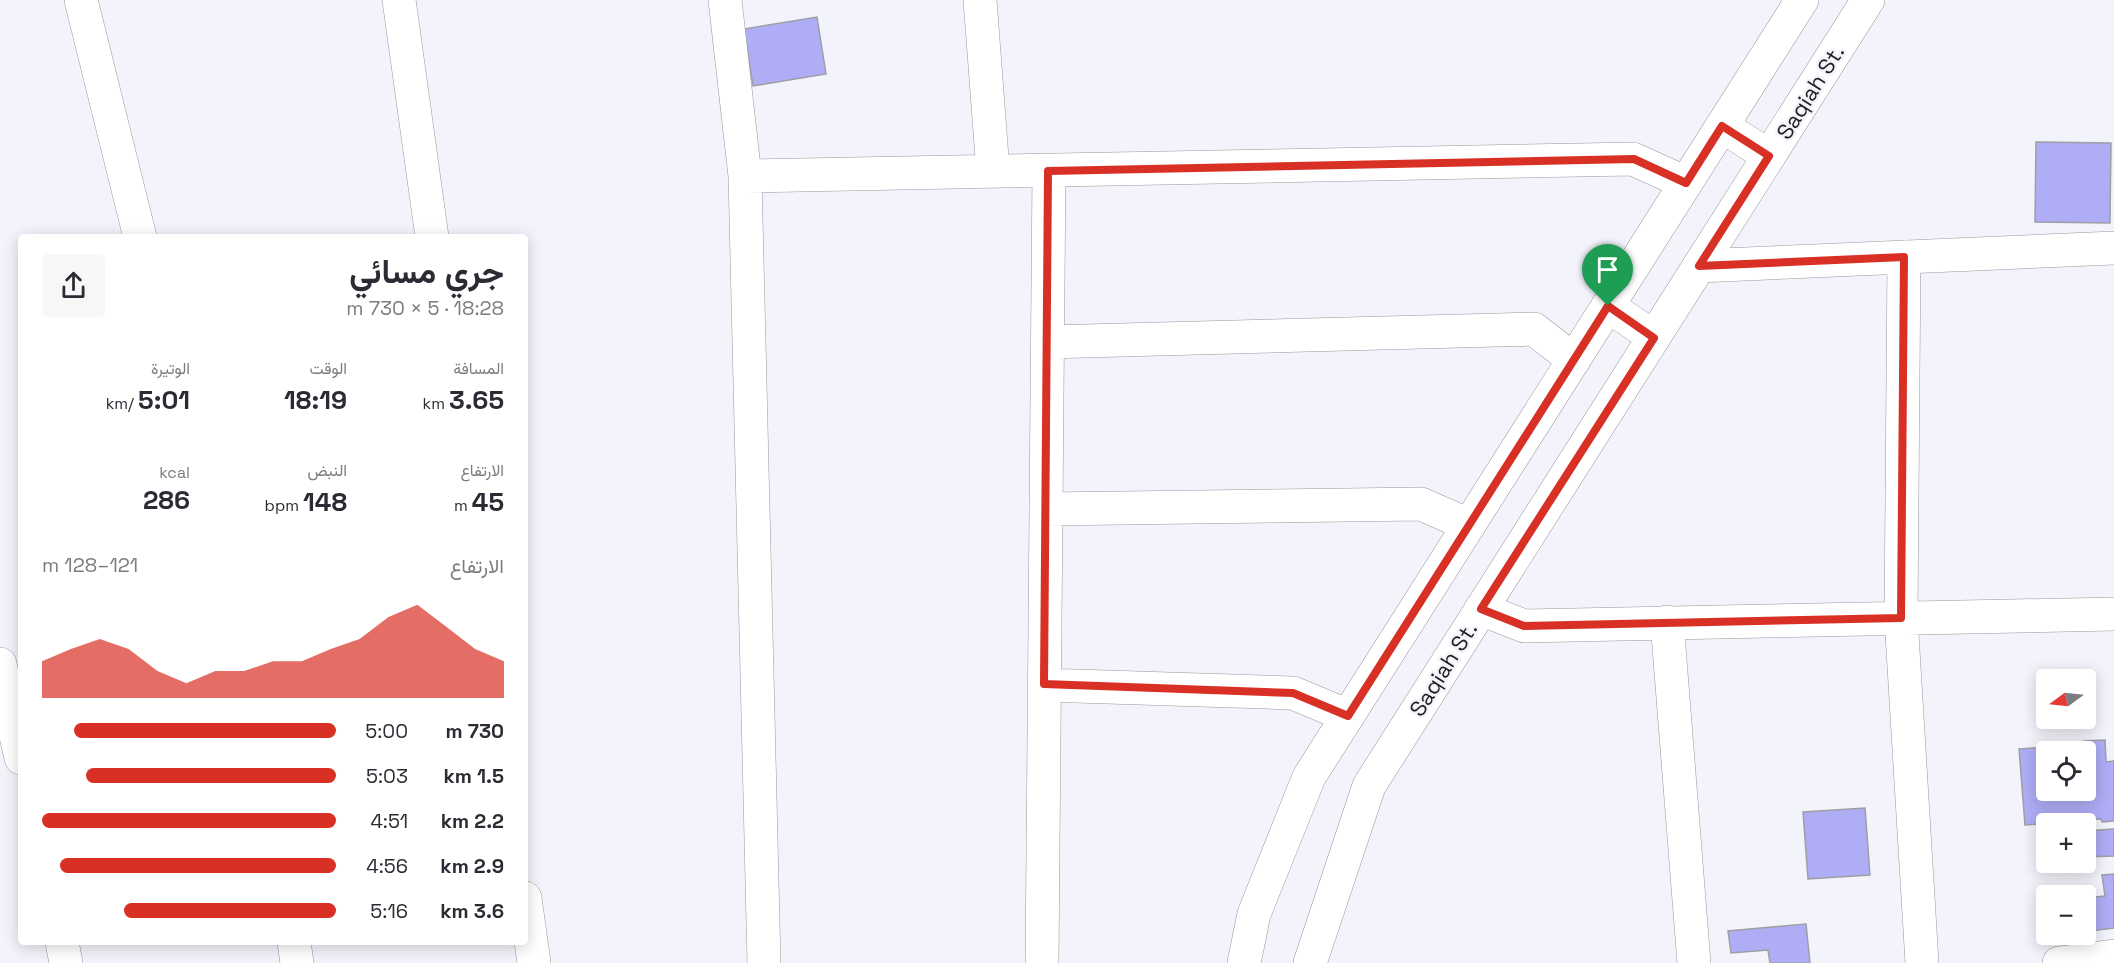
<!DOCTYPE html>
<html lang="ar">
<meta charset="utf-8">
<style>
:root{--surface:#fff;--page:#f7f7f7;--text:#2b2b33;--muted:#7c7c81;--accent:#d93025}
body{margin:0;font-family:"Space Grotesk",Vazirmatn,sans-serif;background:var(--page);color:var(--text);direction:rtl;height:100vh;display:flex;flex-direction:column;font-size:22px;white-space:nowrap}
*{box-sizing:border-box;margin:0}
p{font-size:20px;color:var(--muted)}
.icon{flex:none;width:33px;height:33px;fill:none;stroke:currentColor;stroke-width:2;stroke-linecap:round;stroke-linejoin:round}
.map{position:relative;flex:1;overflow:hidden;direction:ltr}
.sheet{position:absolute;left:18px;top:234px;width:510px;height:711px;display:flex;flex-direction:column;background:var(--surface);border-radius:6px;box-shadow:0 3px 15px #0003;direction:rtl}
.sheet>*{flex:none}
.needle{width:39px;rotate:255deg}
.controls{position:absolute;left:2036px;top:669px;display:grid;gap:12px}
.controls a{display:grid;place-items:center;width:60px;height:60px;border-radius:6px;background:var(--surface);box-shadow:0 3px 15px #0003;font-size:30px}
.pin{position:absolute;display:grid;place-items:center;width:51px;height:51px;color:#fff;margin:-62px -26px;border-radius:50% 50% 50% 0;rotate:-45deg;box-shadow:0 0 6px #0007}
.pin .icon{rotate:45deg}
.round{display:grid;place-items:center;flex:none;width:63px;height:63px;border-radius:6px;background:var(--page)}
.summary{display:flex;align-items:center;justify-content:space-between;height:102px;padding:0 24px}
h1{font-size:33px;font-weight:700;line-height:45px}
.figures{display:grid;grid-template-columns:repeat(3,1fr);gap:9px;height:102px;padding:6px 24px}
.figures div{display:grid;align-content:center}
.figures b{font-size:26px;font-weight:700}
.figures small{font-size:16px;font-weight:400}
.figures p{font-size:16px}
.chart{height:168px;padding:12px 24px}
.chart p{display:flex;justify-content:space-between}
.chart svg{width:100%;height:108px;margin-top:6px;fill:var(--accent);opacity:.7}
ul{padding:0 24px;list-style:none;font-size:20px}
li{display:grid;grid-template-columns:96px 72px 1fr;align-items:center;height:45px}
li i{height:15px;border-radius:8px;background:var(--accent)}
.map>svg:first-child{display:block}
.building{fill:#afadf5;stroke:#9e9ea5;stroke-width:1.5}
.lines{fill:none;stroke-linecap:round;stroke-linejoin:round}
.minor-casing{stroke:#98989e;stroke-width:34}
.major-casing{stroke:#98989e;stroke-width:34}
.minor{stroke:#fff;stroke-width:33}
.major{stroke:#fff;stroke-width:33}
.route-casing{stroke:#fff;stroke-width:12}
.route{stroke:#d93025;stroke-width:8}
.labels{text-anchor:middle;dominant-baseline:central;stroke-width:5;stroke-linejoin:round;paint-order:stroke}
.street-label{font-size:22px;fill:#1f1f21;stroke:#f3f4fb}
</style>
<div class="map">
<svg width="2114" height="963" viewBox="0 0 2114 963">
<rect width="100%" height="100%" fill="#f3f4fb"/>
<path class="building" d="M 817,17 L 826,74 L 753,86 L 744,29 Z
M 2036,142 L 2111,143 L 2110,223 L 2035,222 Z
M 2105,740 L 2106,762 L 2114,761 L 2114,821 L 2102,822 L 2101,819 L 2025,825 L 2019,749 L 2047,747 L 2046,790 L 2085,790 L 2087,770 L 2084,741 Z
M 1865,808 L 1870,875 L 1808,879 L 1803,812 Z
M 2114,829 L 2114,856 L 2085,857 L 2085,831 Z
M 2043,832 L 2046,832 L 2046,862 L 2079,862 L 2080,870 L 2044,872 Z
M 2114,874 L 2114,928 L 2090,931 L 2086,898 L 2105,896 L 2102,875 Z
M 1806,924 L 1810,963 L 1770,963 L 1768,950 L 1731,953 L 1728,931 Z"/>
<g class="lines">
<g class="minor-casing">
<path id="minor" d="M 81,0 L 140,237
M 399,0 L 432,237
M 725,0 L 745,176 L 764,963
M 980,0 L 993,171
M 1722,126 L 1769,156
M 745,176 L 1633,159 L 1686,183
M 1904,257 L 1901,617 L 1922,963
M 1699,266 L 2114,248
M 1608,306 L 1654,337
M 1047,342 L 1534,329 L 1574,360
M 1046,509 L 1421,504 L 1469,525
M 1481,609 L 1524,626 L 2114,614
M 1667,622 L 1694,963
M 0,664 L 21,758
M 1044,685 L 1293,693 L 1348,716
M 525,898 L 534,963
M 62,942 L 66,963
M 294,942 L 297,963
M 1042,963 L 1049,171
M 2059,963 L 2114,956"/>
</g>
<g class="major-casing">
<path id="major" d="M 1244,963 L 1254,914 L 1309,777 L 1802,0
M 1310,963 L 1369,786 L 1868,0"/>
</g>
<use href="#minor" class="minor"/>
<use href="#major" class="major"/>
</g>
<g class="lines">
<g class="route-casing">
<path id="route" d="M 1722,126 L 1769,156 L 1699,266 L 1904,257 L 1901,618 L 1524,626 L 1481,609 L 1654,338 L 1608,306 L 1348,716 L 1293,693 L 1044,684 L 1048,171 L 1634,159 L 1686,183 Z"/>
</g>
<use href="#route" class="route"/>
</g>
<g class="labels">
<g class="street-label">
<text transform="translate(1810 92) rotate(-58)">Saqiah St.</text>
<text transform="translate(1443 669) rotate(-58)">Saqiah St.</text>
</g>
</g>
</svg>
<div class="controls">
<a><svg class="needle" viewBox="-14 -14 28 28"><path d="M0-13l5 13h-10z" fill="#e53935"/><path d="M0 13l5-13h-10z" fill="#7c7c81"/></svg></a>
<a><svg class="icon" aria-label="locate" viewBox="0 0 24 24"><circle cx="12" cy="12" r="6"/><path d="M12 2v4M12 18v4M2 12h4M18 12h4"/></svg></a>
<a>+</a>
<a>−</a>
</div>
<div class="pin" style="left:1608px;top:306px;background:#1e9e55"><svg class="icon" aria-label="arrive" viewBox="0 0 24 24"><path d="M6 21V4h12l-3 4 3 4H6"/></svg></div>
<section class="sheet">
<div class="summary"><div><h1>جري مسائي</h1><p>18:28 · 5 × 730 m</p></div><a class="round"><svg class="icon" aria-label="share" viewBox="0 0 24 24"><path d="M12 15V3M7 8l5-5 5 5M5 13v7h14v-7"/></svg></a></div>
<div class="figures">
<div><p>المسافة</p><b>3.65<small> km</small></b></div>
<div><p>الوقت</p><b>18:19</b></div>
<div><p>الوتيرة</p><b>5:01<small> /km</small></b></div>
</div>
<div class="figures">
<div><p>الارتفاع</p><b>45<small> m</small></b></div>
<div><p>النبض</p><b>148<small> bpm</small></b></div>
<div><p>kcal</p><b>286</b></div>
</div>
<div class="chart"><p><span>الارتفاع</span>121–128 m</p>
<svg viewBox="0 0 160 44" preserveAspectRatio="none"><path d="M0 44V29L10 24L20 20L30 24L40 33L50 38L60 33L70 33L80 29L90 29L100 24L110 20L120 11L130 6L140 15L150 24L160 29V44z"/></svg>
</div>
<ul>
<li><b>730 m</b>5:00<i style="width:89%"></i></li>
<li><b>1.5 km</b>5:03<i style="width:85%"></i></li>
<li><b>2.2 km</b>4:51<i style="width:100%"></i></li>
<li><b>2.9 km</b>4:56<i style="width:94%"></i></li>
<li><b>3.6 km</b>5:16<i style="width:72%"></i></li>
</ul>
</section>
</div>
